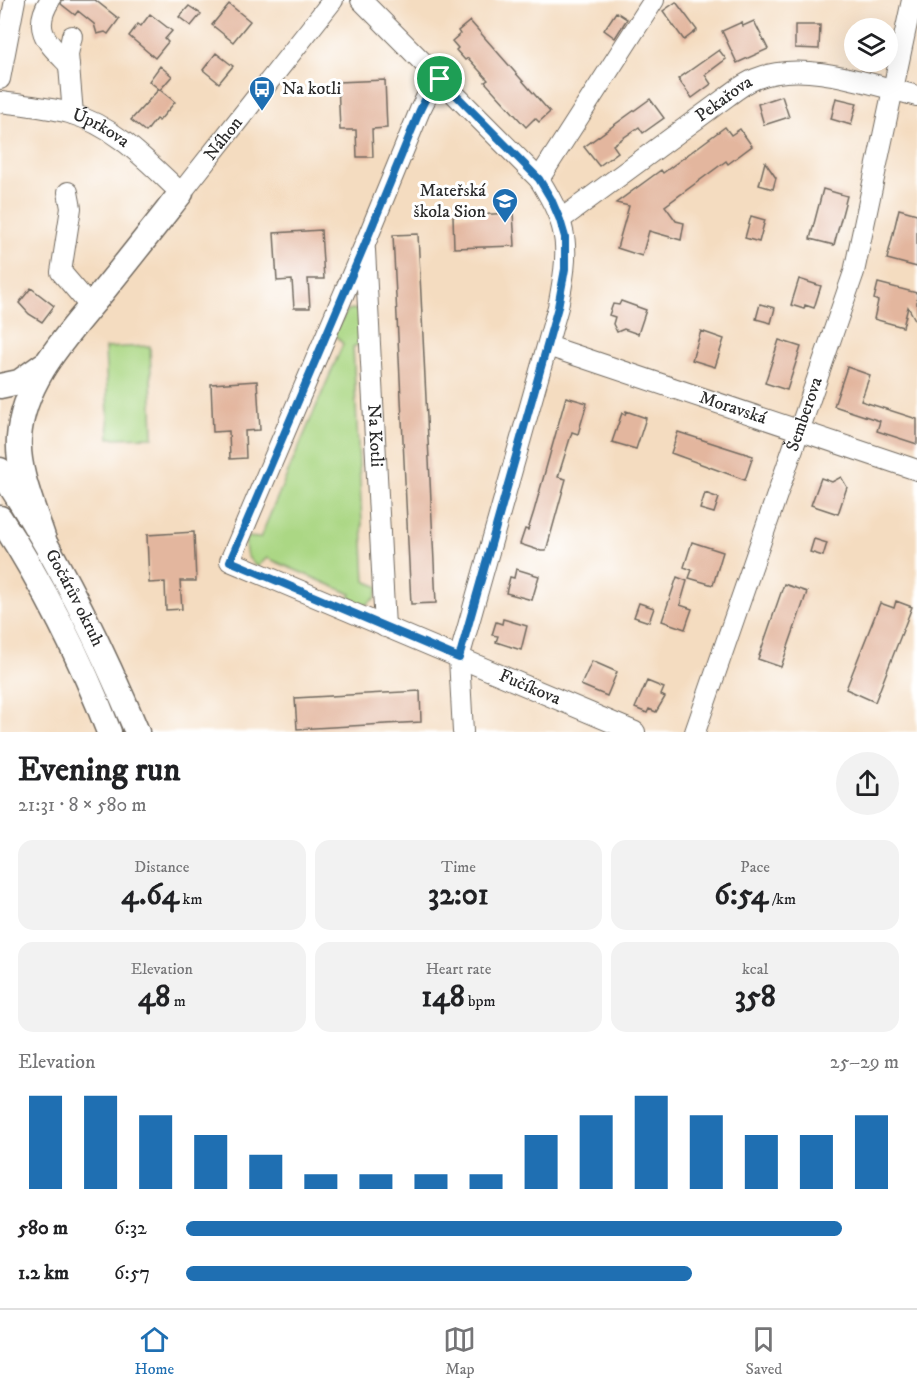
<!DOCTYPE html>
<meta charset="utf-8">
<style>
:root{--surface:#fff;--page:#f2f2f2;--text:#202124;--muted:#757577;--line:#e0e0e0;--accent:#1f6fb2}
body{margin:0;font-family:"IM FELL DW Pica",serif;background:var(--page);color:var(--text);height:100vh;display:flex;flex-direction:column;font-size:22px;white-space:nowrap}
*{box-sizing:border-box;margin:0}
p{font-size:20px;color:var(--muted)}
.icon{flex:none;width:33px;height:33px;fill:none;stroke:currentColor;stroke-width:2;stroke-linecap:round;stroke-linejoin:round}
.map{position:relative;height:732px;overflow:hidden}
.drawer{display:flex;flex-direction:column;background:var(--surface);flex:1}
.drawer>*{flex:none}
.controls{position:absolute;left:844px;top:18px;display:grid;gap:12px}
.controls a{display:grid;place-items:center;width:54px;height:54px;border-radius:50%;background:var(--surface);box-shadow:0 6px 24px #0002;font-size:30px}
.pin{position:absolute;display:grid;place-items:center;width:51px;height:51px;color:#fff;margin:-26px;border:3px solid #fff;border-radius:50%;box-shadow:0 2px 6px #0007}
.round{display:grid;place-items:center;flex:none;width:63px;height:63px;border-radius:32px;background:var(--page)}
.summary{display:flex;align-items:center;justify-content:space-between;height:102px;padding:0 18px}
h1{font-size:33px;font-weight:700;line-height:45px}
.stats{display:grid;grid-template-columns:repeat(3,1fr);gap:9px;height:102px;padding:6px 18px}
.stats div{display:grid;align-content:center;border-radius:15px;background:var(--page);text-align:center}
.stats b{font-size:30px;font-weight:700}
.stats small{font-size:16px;font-weight:400}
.stats p{font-size:16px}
.chart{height:168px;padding:12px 18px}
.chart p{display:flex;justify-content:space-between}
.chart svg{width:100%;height:108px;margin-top:6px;stroke:var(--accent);stroke-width:6}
ul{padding:0 18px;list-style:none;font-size:20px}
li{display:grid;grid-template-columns:96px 72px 1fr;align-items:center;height:45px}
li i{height:15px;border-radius:8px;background:var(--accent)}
.dock{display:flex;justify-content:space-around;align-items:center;height:84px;border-top:2px solid var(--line);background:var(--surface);font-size:16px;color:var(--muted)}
.dock a{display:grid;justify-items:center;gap:3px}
.dock .on{color:var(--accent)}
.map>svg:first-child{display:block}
.green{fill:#abd784;stroke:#6b8158;stroke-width:1.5}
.building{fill:#e3b69e}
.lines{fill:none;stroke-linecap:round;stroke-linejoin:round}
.minor-casing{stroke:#71695f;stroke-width:22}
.major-casing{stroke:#71695f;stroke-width:27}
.minor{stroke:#fff;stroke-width:20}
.major{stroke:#fff;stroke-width:24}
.route-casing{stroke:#fff;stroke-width:12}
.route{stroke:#1f6fb2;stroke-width:8}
.labels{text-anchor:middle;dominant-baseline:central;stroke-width:6;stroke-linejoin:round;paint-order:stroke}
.poi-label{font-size:18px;fill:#2b2b2b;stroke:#fff;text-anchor:start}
.street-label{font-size:18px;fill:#2b2b2b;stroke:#fff}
</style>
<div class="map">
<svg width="917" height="732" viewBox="0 0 917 732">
<rect width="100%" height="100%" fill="#fff"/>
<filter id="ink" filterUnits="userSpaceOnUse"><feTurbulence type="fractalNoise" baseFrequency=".0167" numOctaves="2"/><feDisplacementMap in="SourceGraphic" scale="12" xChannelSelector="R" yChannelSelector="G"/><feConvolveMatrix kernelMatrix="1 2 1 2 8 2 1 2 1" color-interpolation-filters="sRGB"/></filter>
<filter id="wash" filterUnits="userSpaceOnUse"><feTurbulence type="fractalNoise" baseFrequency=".008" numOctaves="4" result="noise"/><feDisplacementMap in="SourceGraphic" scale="24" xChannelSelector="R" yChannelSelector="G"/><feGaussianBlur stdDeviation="1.35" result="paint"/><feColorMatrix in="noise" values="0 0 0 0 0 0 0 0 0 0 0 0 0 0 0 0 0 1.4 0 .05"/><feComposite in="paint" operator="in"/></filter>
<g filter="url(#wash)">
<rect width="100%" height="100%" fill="#f4dcc0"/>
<path class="green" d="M 353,309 L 360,311 L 367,340 L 353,347 L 365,581 L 379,587 L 375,598 L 363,607 L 346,605 L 351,594 L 267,558 L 257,567 C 246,557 244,553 246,537 L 260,538 L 343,344 L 333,333 L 348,310 Z
M 150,346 L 153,437 L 109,438 L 105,348 Z"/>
<g id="blocks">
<path class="building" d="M 62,0 L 95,0 L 119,19 L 108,34 L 105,32 L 97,34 L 94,24 L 78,11 L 75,15 L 61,4 Z
M 676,2 L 697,30 L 684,40 L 663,11 Z
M 229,4 L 250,21 L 233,42 L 212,25 Z
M 189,6 L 201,14 L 191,26 L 179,17 Z
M 616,12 L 627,19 L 615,38 L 604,30 Z
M 150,14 L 172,31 L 165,39 L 168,42 L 155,58 L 129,36 L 138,24 L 141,26 Z
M 470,21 L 550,112 L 539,122 L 535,118 L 526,127 L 485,82 L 488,80 L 468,58 L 465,60 L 456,50 L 458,48 L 452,41 L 460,34 L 458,31 Z
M 754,21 L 768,49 L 737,63 L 722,31 L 742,22 L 743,26 Z
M 795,25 L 820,25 L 819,49 L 795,48 Z
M 719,50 L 726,59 L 705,75 L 711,84 L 692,98 L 678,79 Z
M 216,53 L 233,66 L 219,83 L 203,70 Z
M 160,66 L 172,76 L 160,90 L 175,102 L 159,121 L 156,119 L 146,132 L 131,120 L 159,89 L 149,81 Z
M 385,80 L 387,128 L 372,129 L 373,157 L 357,157 L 356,130 L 340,130 L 338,82 Z
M 782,96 L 789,117 L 764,125 L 758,104 Z
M 836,98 L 857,103 L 851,125 L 831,119 Z
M 650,99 L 664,118 L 643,133 L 639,127 L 613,145 L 618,152 L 599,166 L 584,147 Z
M 725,127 L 731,135 L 740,129 L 752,146 L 728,164 L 726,161 L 665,206 L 676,221 L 684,223 L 681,240 L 649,231 L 642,256 L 617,248 L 629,206 L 616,203 L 661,170 L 663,173 Z
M 765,162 L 776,178 L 773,189 L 759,185 Z
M 823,189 L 847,196 L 834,245 L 810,239 Z
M 899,209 L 917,214 L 917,267 L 887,259 Z
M 513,213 L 515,246 L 454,248 L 453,216 Z
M 751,216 L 765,220 L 759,242 L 745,238 Z
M 321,230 L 324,279 L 308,279 L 310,308 L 294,308 L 292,280 L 277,281 L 274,233 Z
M 418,234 L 436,603 L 411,604 L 393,235 Z
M 799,279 L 821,286 L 814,308 L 805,305 L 804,309 L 791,305 Z
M 878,283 L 917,293 L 917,323 L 908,307 L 903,327 L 874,319 L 878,301 L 874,299 Z
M 31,288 L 54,306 L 42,322 L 29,314 L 19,303 Z
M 621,301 L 646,310 L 638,334 L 624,329 L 617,332 L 613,324 L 615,317 L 609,315 L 613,304 L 619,305 Z
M 760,304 L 775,308 L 771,323 L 756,319 Z
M 701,331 L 724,339 L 715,367 L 692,360 Z
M 779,340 L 801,347 L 787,390 L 765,383 Z
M 847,367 L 870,375 L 861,401 L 917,419 L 917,444 L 877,431 L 880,421 L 834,406 Z
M 257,381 L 260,430 L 245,431 L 246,458 L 230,459 L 229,431 L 213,432 L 211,384 Z
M 566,397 L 587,403 L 578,434 L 572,432 L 558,477 L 566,479 L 546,551 L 541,551 L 520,544 L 525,529 L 528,530 L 534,511 Z
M 626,411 L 646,418 L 636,449 L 612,442 L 622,413 L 625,415 Z
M 678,432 L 753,456 L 745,480 L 671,453 Z
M 841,477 L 847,487 L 838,514 L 811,505 L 821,478 L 832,482 Z
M 705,493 L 719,498 L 714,513 L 700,509 Z
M 194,532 L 196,581 L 180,581 L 182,609 L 166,610 L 165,582 L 149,583 L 147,535 Z
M 814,539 L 827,543 L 823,556 L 810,552 Z
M 692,542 L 723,552 L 713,585 L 689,578 L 692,570 L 684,567 Z
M 516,569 L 539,576 L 532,600 L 506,593 L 510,577 L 514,578 Z
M 677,577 L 687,581 L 680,605 L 692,609 L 685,629 L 662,621 Z
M 784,584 L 807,592 L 781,667 L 758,659 Z
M 896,601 L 912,607 L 875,702 L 846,689 L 880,603 L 894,608 Z
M 639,603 L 654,608 L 649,622 L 634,617 Z
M 503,619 L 527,626 L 521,650 L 496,642 L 498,636 L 492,635 L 496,622 L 502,624 Z
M 592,661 L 617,672 L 607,696 L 581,685 Z
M 647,681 L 664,688 L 661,695 L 665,697 L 656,712 L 649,709 L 647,713 L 635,708 Z
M 420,691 L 421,722 L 297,729 L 295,698 Z"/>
</g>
</g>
<g filter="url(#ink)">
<use href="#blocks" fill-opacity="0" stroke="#71695f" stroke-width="1.5"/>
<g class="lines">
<g class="minor-casing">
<g id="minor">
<path d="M 50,0 C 31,30 48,43 69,65"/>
<path d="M 361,0 L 539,179 C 571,230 569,249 558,307 L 459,658 L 463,732"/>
<path d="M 72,36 L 68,54 L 73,114"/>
<path d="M 0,79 L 15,0"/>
<path id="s1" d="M 440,79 L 429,92 L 420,110 L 365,244 L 230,561 L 635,732"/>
<path id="s2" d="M 0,102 C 23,105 47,107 69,113 C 115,126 147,161 181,193 L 333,0"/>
<path d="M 539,179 L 654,0"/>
<path d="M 68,192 L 71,208 L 61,272 L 91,307"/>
<path id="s3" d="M 560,220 L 728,96 C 736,90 745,83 755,79 C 803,59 869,84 917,96"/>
<path id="s4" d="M 365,250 L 385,627"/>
<path id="s5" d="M 548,346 L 917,470"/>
<path id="s6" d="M 695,732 L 854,272 L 912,0"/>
</g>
</g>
<g class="major-casing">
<g id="major">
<path d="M 0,386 L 19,382 L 43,365"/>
<path id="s7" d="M 0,470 C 55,552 99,641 137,732"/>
<path d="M 0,518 C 42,582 82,661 109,732"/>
<path d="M 44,540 C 34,508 17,472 19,438 C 23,379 69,334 104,290 C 130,258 155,226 181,193"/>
</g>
</g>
<use href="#minor" class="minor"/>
<use href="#major" class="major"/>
</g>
</g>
<g class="lines" filter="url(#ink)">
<g class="route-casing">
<path id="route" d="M 440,79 L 539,179 L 551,199 L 560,220 L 565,237 L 565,269 L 558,307 L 459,658 L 230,561 L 365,244 L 420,110 L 429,92 Z"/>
</g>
<use href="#route" class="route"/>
</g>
<defs>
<g id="bus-pin" transform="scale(1.35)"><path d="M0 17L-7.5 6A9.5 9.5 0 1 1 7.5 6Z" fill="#1f6fb2" stroke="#fff"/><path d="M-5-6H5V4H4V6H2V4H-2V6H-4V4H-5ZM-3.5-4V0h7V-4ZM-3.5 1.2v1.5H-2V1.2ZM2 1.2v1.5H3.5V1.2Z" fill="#fff"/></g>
<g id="school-pin" transform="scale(1.35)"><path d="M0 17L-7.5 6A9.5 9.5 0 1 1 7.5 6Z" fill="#1f6fb2" stroke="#fff"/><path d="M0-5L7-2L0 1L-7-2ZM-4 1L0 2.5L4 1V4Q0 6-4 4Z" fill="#fff"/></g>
</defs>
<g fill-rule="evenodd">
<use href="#bus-pin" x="262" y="89"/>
<use href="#school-pin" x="505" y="201"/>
</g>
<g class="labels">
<g class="poi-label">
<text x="282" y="89">Na kotli</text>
<text x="486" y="191" text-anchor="end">Mateřská<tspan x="486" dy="21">škola Sion</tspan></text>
</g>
<g class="street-label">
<text stroke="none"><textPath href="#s3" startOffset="204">Pekařova</textPath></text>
<text stroke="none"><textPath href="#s2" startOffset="105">Úprkova</textPath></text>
<text stroke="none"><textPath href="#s2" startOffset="278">Náhon</textPath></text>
<text stroke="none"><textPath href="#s5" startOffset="195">Moravská</textPath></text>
<text stroke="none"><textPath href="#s6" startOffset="336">Šemberova</textPath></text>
<text stroke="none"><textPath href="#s4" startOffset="186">Na Kotli</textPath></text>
<text stroke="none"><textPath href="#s7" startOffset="148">Gočárův okruh</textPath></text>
<text stroke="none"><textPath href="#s1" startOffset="852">Fučíkova</textPath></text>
</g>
</g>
</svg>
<div class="controls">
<a><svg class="icon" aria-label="layers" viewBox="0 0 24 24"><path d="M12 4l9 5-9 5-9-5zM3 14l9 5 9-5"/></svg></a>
</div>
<div class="pin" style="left:440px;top:79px;background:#1e9e55"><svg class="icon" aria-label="arrive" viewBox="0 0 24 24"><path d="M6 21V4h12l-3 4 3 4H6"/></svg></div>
</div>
<section class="drawer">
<div class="summary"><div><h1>Evening run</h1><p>21:31 · 8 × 580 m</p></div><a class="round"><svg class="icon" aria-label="share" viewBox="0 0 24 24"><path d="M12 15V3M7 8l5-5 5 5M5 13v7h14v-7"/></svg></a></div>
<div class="stats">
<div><p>Distance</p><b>4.64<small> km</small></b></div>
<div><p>Time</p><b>32:01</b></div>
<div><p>Pace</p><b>6:54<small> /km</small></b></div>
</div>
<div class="stats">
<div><p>Elevation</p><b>48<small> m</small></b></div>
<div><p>Heart rate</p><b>148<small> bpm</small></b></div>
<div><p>kcal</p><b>358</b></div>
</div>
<div class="chart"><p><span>Elevation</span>25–29 m</p>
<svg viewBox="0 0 160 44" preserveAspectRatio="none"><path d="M5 44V6M15 44V6M25 44V14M35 44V22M45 44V30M55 44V38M65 44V38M75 44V38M85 44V38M95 44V22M105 44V14M115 44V6M125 44V14M135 44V22M145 44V22M155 44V14"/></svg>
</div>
<ul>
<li><b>580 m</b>6:32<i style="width:92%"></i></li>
<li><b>1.2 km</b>6:57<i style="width:71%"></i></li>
</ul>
</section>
<nav class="dock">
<a class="on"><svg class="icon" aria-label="home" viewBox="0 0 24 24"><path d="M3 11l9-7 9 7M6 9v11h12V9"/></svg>Home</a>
<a><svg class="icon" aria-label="map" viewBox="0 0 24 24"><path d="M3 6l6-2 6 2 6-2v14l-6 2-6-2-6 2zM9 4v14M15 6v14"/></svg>Map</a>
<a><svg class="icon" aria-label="saved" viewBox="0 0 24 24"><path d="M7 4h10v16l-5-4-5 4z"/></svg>Saved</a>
</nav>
